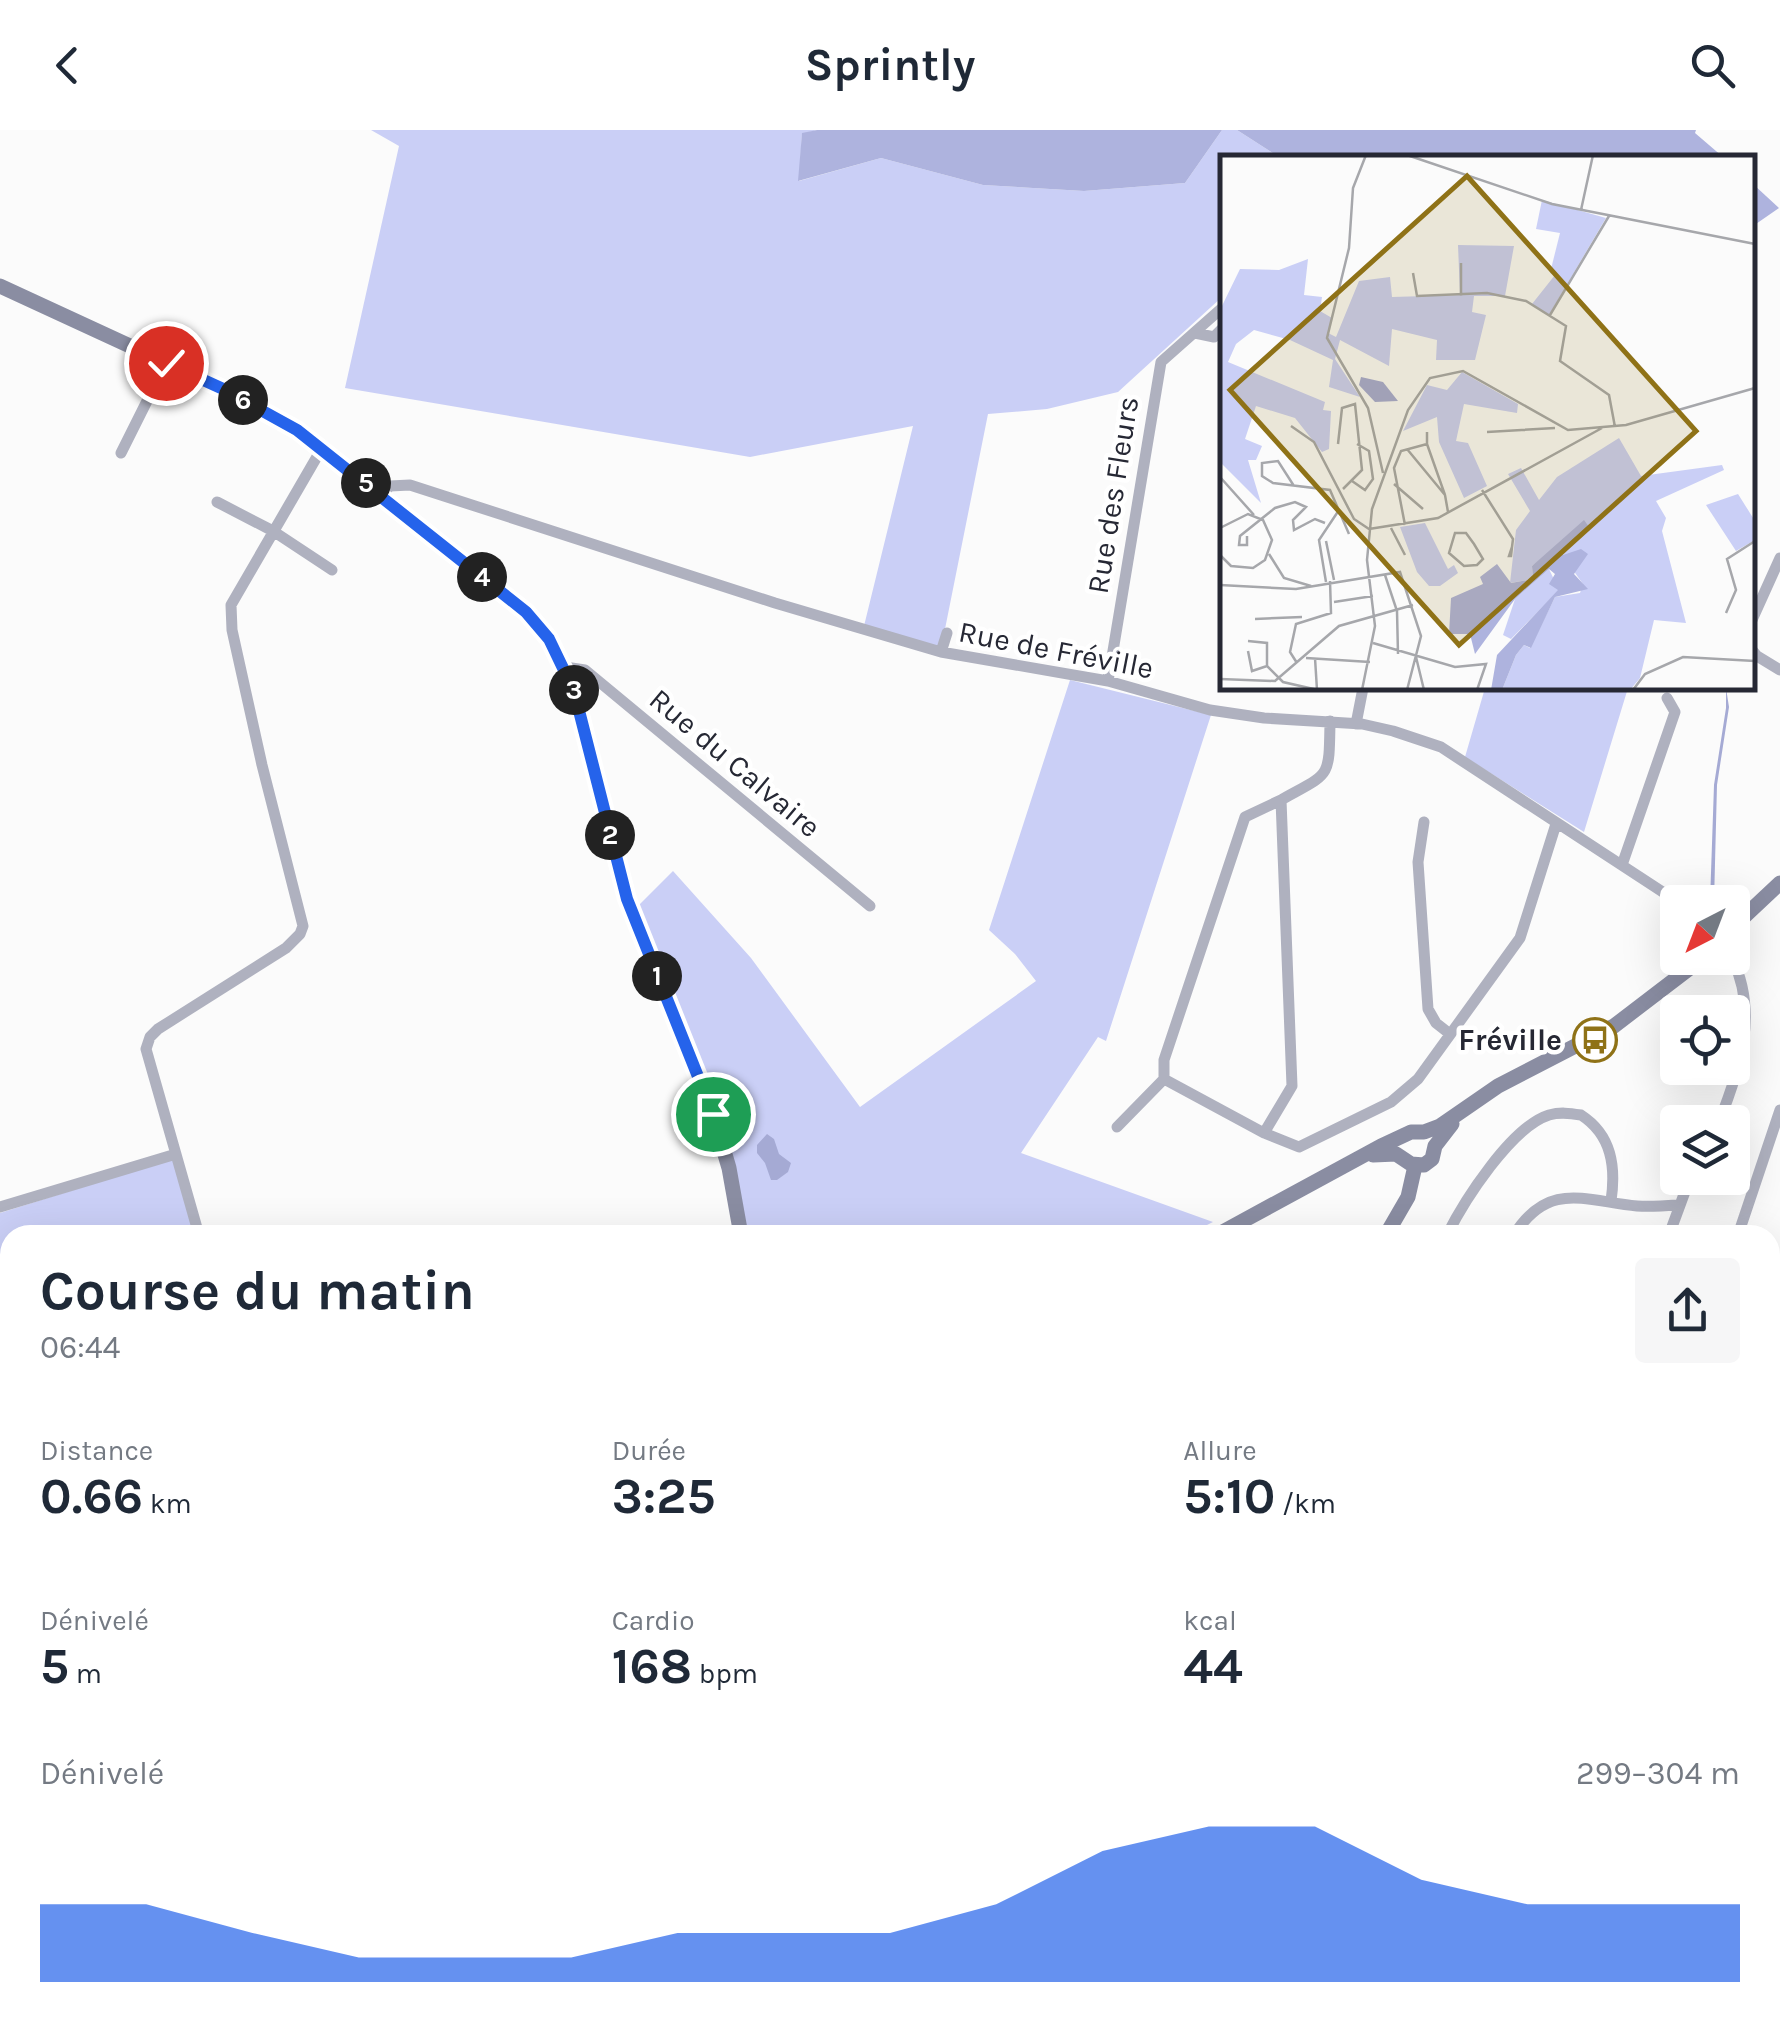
<!DOCTYPE html>
<html lang="fr">
<meta charset="utf-8">
<style>
:root{--surface:#fff;--page:#f6f6f7;--text:#1f2937;--muted:#747a83;--accent:#2563eb}
body{margin:0;font-family:Karla,sans-serif;background:var(--page);color:var(--text);height:100vh;display:flex;flex-direction:column;font-size:38px;white-space:nowrap}
*{box-sizing:border-box;margin:0}
p{font-size:32px;color:var(--muted)}
.icon{flex:none;width:55px;height:55px;fill:none;stroke:currentColor;stroke-width:2;stroke-linecap:round;stroke-linejoin:round}
.map{position:relative;flex:1;overflow:hidden}
.drawer{position:absolute;left:0px;top:1095px;width:1780px;height:810px;display:flex;flex-direction:column;background:var(--surface);border-radius:30px 30px 0 0;box-shadow:0 10px 40px #0002}
.drawer>*{flex:none}
.needle{width:65px;rotate:222deg}
.fabs{position:absolute;left:1660px;top:755px;display:grid;gap:20px}
.fabs a{display:grid;place-items:center;width:90px;height:90px;border-radius:10px;background:var(--surface);box-shadow:0 10px 40px #0002;font-size:50px}
.pin{position:absolute;display:grid;place-items:center;width:85px;height:85px;color:#fff;margin:-42px;border:5px solid #fff;border-radius:50%;box-shadow:0 2px 10px #0007}
.km{position:absolute;width:50px;height:50px;margin:-25px;border-radius:50%;background:#222;color:#fff;font-size:28px;line-height:50px;text-align:center}
.round{display:grid;place-items:center;flex:none;width:105px;height:105px;border-radius:10px;background:var(--page)}
.overview{display:flex;align-items:center;justify-content:space-between;height:170px;padding:0 40px}
h1{font-size:55px;font-weight:700;line-height:75px}
.figures{display:grid;grid-template-columns:repeat(3,1fr);gap:15px;height:170px;padding:10px 40px}
.figures div{display:grid;align-content:center}
.figures b{font-size:50px;font-weight:700}
.figures small{font-size:28px;font-weight:400}
.figures p{font-size:28px}
.chart{height:280px;padding:20px 40px}
.chart p{display:flex;justify-content:space-between}
.chart svg{width:100%;height:180px;margin-top:10px;fill:var(--accent);opacity:.7}
header{display:flex;justify-content:space-between;align-items:center;height:130px;padding:0 40px;background:var(--surface);font-size:45px;font-weight:700}
.map>svg:first-child{display:block}
.green{fill:#cacff6}
.forest{fill:#aeb3de}
.water{fill:#a5aad4}
.lines{fill:none;stroke-linecap:round;stroke-linejoin:round}
.street{stroke:#afb1bf;stroke-width:11}
.secondary{stroke:#8a8da2;stroke-width:15}
.route-casing{stroke:#fff;stroke-width:20}
.route{stroke:#2563eb;stroke-width:12}
.labels{text-anchor:middle;dominant-baseline:central;stroke-width:9;stroke-linejoin:round;paint-order:stroke}
.street-label{font-size:30px;fill:#262834;stroke:#fff}
.poi-label{font-size:30px;font-weight:bold;fill:#262834;stroke:#fff;text-anchor:end}
.inset-road{fill:none;stroke:#a6a7ab;stroke-width:2.5}
.view{fill:#8f7217;fill-opacity:0.15;stroke:#8f7217;stroke-width:5}
.inset-edge{fill:none;stroke:#262834;stroke-width:5}
</style>
<header><svg class="icon" aria-label="back" viewBox="0 0 24 24"><path d="M15 5l-7 7 7 7"/></svg>Sprintly<svg class="icon" aria-label="search" viewBox="0 0 24 24"><circle cx="10" cy="10" r="6"/><path d="M15 15l6 6"/></svg></header>
<div class="map">
<svg width="1780" height="1905" viewBox="0 0 1780 1905">
<rect width="100%" height="100%" fill="#fbfbfb"/>
<path class="green" d="M 371,0 L 817,0 L 802,4 L 799,51 L 881,28 L 983,55 L 1084,61 L 1185,53 L 1222,0 L 1237,0 L 1279,27 L 1222,28 L 1222,167 L 1118,262 L 1047,279 L 988,284 L 941,519 L 864,496 L 913,296 L 750,327 L 345,258 L 399,16 Z
M 1070,550 L 1211,585 L 1106,911 L 1098,907 L 1021,1023 L 1213,1092 L 1187,1105 L 884,1105 L 879,1099 L 833,1105 L 745,1105 L 723,988 L 639,775 L 673,741 L 751,828 L 860,977 L 1036,851 L 1015,824 L 989,800 Z
M 1485,558 L 1628,558 L 1584,702 L 1465,627 Z
M 181,1026 L 200,1105 L 10,1105 L 10,1166 L 1,1168 L 10,1187 L 10,1201 L 0,1208 L 0,1083 Z
M 1780,1712 L 1780,1905 L 1649,1905 L 1646,1895 L 1770,1895 L 1770,1718 Z
M 1114,1895 L 1373,1895 L 1378,1905 L 1103,1905 Z"/>
<path class="forest" d="M 817,0 L 1222,0 L 1185,53 L 1084,61 L 983,55 L 881,28 L 798,51 L 802,3 Z
M 1237,0 L 1696,0 L 1695,3 L 1723,27 L 1279,27 Z
M 1753,54 L 1779,78 L 1753,96 Z"/>
<path class="water" d="M 1726,558 L 1729,577 L 1717,655 L 1714,772 L 1710,772 L 1714,655 L 1726,578 Z
M 767,1004 L 774,1009 L 779,1024 L 791,1033 L 788,1042 L 777,1050 L 771,1050 L 765,1033 L 757,1023 L 757,1015 Z"/>
<g class="lines">
<path class="street" d="M 1195,203 L 1214,207 L 1222,199
M 121,323 L 166,233
M 381,365 L 390,356 L 410,355 L 775,473 L 941,522 L 1108,551 L 1210,580 L 1264,588 L 1362,594 L 1393,601 L 1441,617 L 1678,772
M 217,372 L 273,401 L 332,440
M 1752,490 L 1780,428
M 1752,520 L 1757,526 L 1780,540
M 941,522 L 947,503
M 565,537 L 585,540 L 870,776
M 1108,551 L 1161,232 L 1222,178
M 1356,594 L 1363,558
M 1424,692 L 1418,732 L 1428,879 L 1436,893 L 1450,904
M 1622,735 L 1675,582 L 1667,568
M 1164,949 L 1164,930 L 1245,687 L 1281,670
M 1719,992 C 1740,939 1759,883 1732,828
M 1117,997 L 1164,949 L 1264,1003 L 1299,1017 L 1391,972 L 1418,949 L 1520,808 L 1556,694
M 1264,1003 L 1292,956 L 1281,670 C 1331,642 1329,650 1330,591
M 0,1077 L 176,1024
M 199,1105 L 146,919 L 150,907 L 158,899 L 286,818 L 300,804 L 303,796 L 262,635 L 232,500 L 231,475 L 322,318
M 1447,1105 C 1464,1071 1511,997 1549,985 C 1560,982 1569,983 1581,985 C 1612,1005 1616,1037 1611,1071
M 1514,1105 C 1549,1050 1585,1071 1637,1076 C 1650,1077 1664,1076 1677,1075
M 1669,1105 L 1690,1048
M 1738,1105 L 1780,980
M 1770,1174 L 1780,1184"/>
<path class="secondary" d="M 0,156 L 221,258 L 297,300 L 526,482 L 549,509 L 574,561 L 627,769 L 713,984 L 729,1038 L 741,1105
M 1732,798 L 1780,753
M 1373,1025 L 1396,1024 L 1411,1034 L 1424,1035 L 1432,1029 L 1435,1016 L 1452,994
M 1217,1105 L 1381,1016 L 1411,1002 L 1424,1002 L 1440,996 L 1498,956 L 1614,896 L 1703,828
M 1386,1105 L 1408,1067 L 1415,1036
M 963,1905 L 973,1895"/>
</g>
<g class="lines">
<g class="route-casing">
<path id="route" d="M 166,233 L 221,258 L 297,300 L 526,482 L 549,509 L 574,561 L 627,769 L 713,984"/>
</g>
<use href="#route" class="route"/>
</g>
<defs>
<g id="bus-ring" transform="scale(2.25)"><circle r="9.5" fill="#fff" stroke="#8f7217" stroke-width="1.5"/><path d="M-5-6H5V4H4V6H2V4H-2V6H-4V4H-5ZM-3.5-4V0h7V-4ZM-3.5 1.2v1.5H-2V1.2ZM2 1.2v1.5H3.5V1.2Z" fill="#8f7217"/></g>
</defs>
<g fill-rule="evenodd">
<use href="#bus-ring" x="1595" y="910"/>
</g>
<g class="labels">
<g class="street-label">
<text transform="translate(1113 365) rotate(-81)">Rue des Fleurs</text>
<text transform="translate(1056 520) rotate(11)">Rue de Fréville</text>
<text transform="translate(735 633) rotate(40)">Rue du Calvaire</text>
</g>
<g class="poi-label">
<text x="1562" y="910">Fréville</text>
</g>
</g>
<g transform="translate(1220 25)">
<rect width="535" height="535" fill="#fbfbfb"/>
<path d="M 322,45 L 386,63 L 329,160 L 312,149 L 335,120 L 330,118 L 340,78 L 316,74 ZM 238,90 L 294,91 L 285,141 L 254,141 L 252,157 L 266,160 L 255,205 L 216,205 L 217,185 L 172,174 L 169,211 L 120,185 L 115,204 L 140,242 L 109,232 L 113,205 L 70,185 L 34,175 L 16,189 L 8,207 L 105,247 L 103,255 L 111,256 L 109,294 L 102,297 L 75,263 L 36,251 L 25,284 L 42,291 L 36,305 L 28,305 L 41,348 L 0,307 L 0,155 L 20,114 L 59,115 L 88,104 L 84,140 L 102,142 L 100,156 L 112,163 L 108,178 L 116,182 L 139,126 L 170,122 L 172,142 L 240,140 ZM 242,217 L 298,249 L 297,258 L 244,249 L 236,286 L 248,288 L 267,331 L 244,343 L 219,287 L 217,262 L 183,276 L 207,230 L 227,235 ZM 399,283 L 421,321 L 502,310 L 504,315 L 436,346 L 446,363 L 442,376 L 466,468 L 434,465 L 420,523 L 410,535 L 282,535 L 296,500 L 304,490 L 310,493 L 335,442 L 360,438 L 363,429 L 343,401 L 355,378 L 312,411 L 313,424 L 290,428 L 296,375 L 310,356 L 288,319 L 301,313 L 319,345 L 337,322 ZM 518,339 L 535,366 L 535,385 L 516,396 L 486,350 ZM 205,368 L 228,414 L 234,410 L 238,418 L 220,431 L 209,431 L 197,417 L 180,372 ZM 329,414 L 339,435 L 291,484 L 283,480 L 295,444 Z" fill="#cacff6"/>
<path d="M 364,365 L 369,372 L 343,400 L 361,394 L 368,399 L 354,419 L 368,434 L 335,442 L 311,493 L 304,490 L 296,500 L 282,535 L 271,535 L 277,500 L 338,435 L 329,429 L 335,419 L 329,414 L 295,444 L 255,499 L 250,479 L 229,479 L 231,443 L 263,429 L 260,422 L 277,409 L 291,428 L 313,424 L 312,411 Z" fill="#aeb3de"/>
<path d="M 141,222 L 163,227 L 178,246 L 155,247 L 139,230 Z" fill="#a5aad4"/>
<path class="inset-road" d="M 146,0 L 133,33 L 129,93 L 107,183 L 148,253 L 163,318M 187,0 L 332,49 L 535,89M 361,55 L 373,0M 241,108 L 241,141M 193,118 L 197,141 L 267,138 L 306,146 L 346,171 L 340,206 L 389,240 L 395,272M 330,160 L 389,61M 71,271 L 94,287 L 134,364 L 149,374M 267,277 L 335,273M 118,289 L 122,253 L 135,249 L 142,315 L 123,334M 207,289 L 225,340M 187,294 L 225,340 L 228,357M 0,322 L 34,360M 132,326 L 145,335 L 153,324 L 149,296 L 137,289M 174,329 L 203,354M 74,331 L 58,306 L 42,308 L 42,321 L 53,328 L 110,335 L 129,379M 262,335 L 293,384 L 292,392 L 291,401 L 289,401 L 292,392M 185,370 L 174,313 L 181,296 L 207,289 L 207,277M 0,373 L 28,359 L 43,365 L 52,385 L 45,405 L 33,413 L 11,411 L 0,400M 171,373 L 185,400M 149,374 L 218,363 L 382,273M 235,378 L 246,378 L 254,389 L 263,404 L 257,410 L 244,411 L 229,398 ZM 27,381 L 27,390 L 19,390 L 20,381 L 55,353 L 75,347 L 86,352 L 73,365 L 74,375 L 95,364 L 105,368M 106,386 L 114,425M 49,399 L 64,423 L 91,431M 165,420 L 177,456 L 178,499M 106,427 L 99,385 L 119,355M 0,430 L 76,434 L 180,417 L 201,481 L 187,535M 114,447 L 153,441M 506,458 L 516,435 L 507,404 L 535,386M 35,464 L 82,462M 28,486 L 47,488 L 47,511 L 63,527 L 98,535M 153,488 L 235,512 L 266,509 L 257,535M 28,496 L 32,516 L 47,511M 196,502 L 204,535M 86,503 L 150,507M 95,503 L 97,535M 77,508 L 70,497 L 76,469 L 111,458 L 110,426M 0,524 L 55,526 L 119,471 L 193,450M 142,535 L 155,471 L 147,405 L 152,354 L 188,255 L 210,223 L 243,216 L 348,275 L 406,270 L 535,233M 413,535 L 425,519 L 463,502 L 535,506"/>
<path class="view" d="M 247,21 L 476,276 L 239,490 L 10,235 Z"/>
<rect width="535" height="535" class="inset-edge"/>
</g>
</svg>
<div class="fabs">
<a><svg class="needle" viewBox="-14 -14 28 28"><path d="M0-13l5 13h-10z" fill="#e53935"/><path d="M0 13l5-13h-10z" fill="#747a83"/></svg></a>
<a><svg class="icon" aria-label="locate" viewBox="0 0 24 24"><circle cx="12" cy="12" r="6"/><path d="M12 2v4M12 18v4M2 12h4M18 12h4"/></svg></a>
<a><svg class="icon" aria-label="layers" viewBox="0 0 24 24"><path d="M12 4l9 5-9 5-9-5zM3 14l9 5 9-5"/></svg></a>
</div>
<div class="pin" style="left:713px;top:984px;background:#1e9e55"><svg class="icon" aria-label="arrive" viewBox="0 0 24 24"><path d="M6 21V4h12l-3 4 3 4H6"/></svg></div>
<div class="pin" style="left:166px;top:233px;background:#d93025"><svg class="icon" aria-label="check" viewBox="0 0 24 24"><path d="M5 12l5 5 9-10"/></svg></div>
<b class="km" style="left:657px;top:846px">1</b>
<b class="km" style="left:610px;top:705px">2</b>
<b class="km" style="left:574px;top:560px">3</b>
<b class="km" style="left:482px;top:447px">4</b>
<b class="km" style="left:366px;top:353px">5</b>
<b class="km" style="left:243px;top:270px">6</b>
<section class="drawer">
<div class="overview"><div><h1>Course du matin</h1><p>06:44</p></div><a class="round"><svg class="icon" aria-label="share" viewBox="0 0 24 24"><path d="M12 15V3M7 8l5-5 5 5M5 13v7h14v-7"/></svg></a></div>
<div class="figures">
<div><p>Distance</p><b>0.66<small> km</small></b></div>
<div><p>Durée</p><b>3:25</b></div>
<div><p>Allure</p><b>5:10<small> /km</small></b></div>
</div>
<div class="figures">
<div><p>Dénivelé</p><b>5<small> m</small></b></div>
<div><p>Cardio</p><b>168<small> bpm</small></b></div>
<div><p>kcal</p><b>44</b></div>
</div>
<div class="chart"><p><span>Dénivelé</span>299–304 m</p>
<svg viewBox="0 0 160 44" preserveAspectRatio="none"><path d="M0 44V25L10 25L20 32L30 38L40 38L50 38L60 32L70 32L80 32L90 25L100 12L110 6L120 6L130 19L140 25L150 25L160 25V44z"/></svg>
</div>
</section>
</div>
